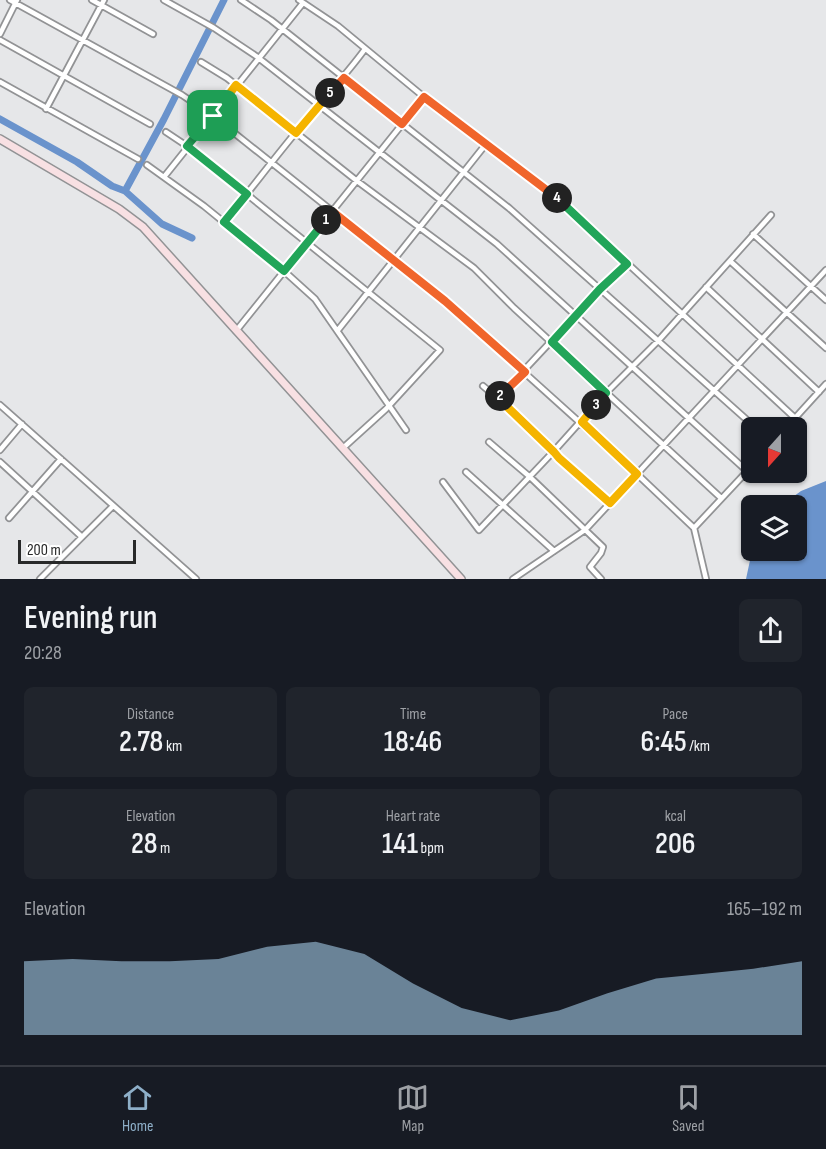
<!DOCTYPE html>
<meta charset="utf-8">
<style>
:root{--surface:#171b24;--page:#20242c;--text:#f1f3f6;--muted:#9ea1a6;--line:#363941;--accent:#8eafc8}
body{margin:0;font-family:"Sofia Sans Condensed",sans-serif;background:var(--page);color:var(--text);height:100vh;display:flex;flex-direction:column;font-size:22px;white-space:nowrap}
*{box-sizing:border-box;margin:0}
p{font-size:20px;color:var(--muted)}
.icon{flex:none;width:33px;height:33px;fill:none;stroke:currentColor;stroke-width:2;stroke-linecap:round;stroke-linejoin:round}
.map{position:relative;height:579px;overflow:hidden}
.sheet{display:flex;flex-direction:column;background:var(--surface);flex:1}
.sheet>*{flex:none}
.needle{width:39px;rotate:201deg}
.tools{position:absolute;left:741px;top:417px;display:grid;gap:12px}
.tools a{display:grid;place-items:center;width:66px;height:66px;border-radius:9px;background:var(--surface);box-shadow:0 2px 4px #0004;font-size:30px}
.scale{position:absolute;left:18px;bottom:15px;width:118px;box-sizing:border-box;padding-left:6px;border:3px solid #282929;border-top:0;font-size:16px;line-height:21px;white-space:nowrap;color:#282929;-webkit-text-stroke:4px #fff;paint-order:stroke}
.pin{position:absolute;display:grid;place-items:center;width:51px;height:51px;color:#fff;margin:-26px;border-radius:12px;box-shadow:0 3px 9px #0006}
.km{position:absolute;width:30px;height:30px;margin:-15px;border-radius:50%;background:#222;color:#fff;font-size:16px;line-height:30px;text-align:center}
.round{display:grid;place-items:center;flex:none;width:63px;height:63px;border-radius:9px;background:var(--page)}
.overview{display:flex;align-items:center;justify-content:space-between;height:102px;padding:0 24px}
h1{font-size:33px;font-weight:600;line-height:45px}
.stats{display:grid;grid-template-columns:repeat(3,1fr);gap:9px;height:102px;padding:6px 24px}
.stats div{display:grid;align-content:center;border-radius:9px;background:var(--page);text-align:center}
.stats b{font-size:30px;font-weight:600}
.stats small{font-size:16px;font-weight:400}
.stats p{font-size:16px}
.chart{height:168px;padding:12px 24px}
.chart p{display:flex;justify-content:space-between}
.chart svg{width:100%;height:108px;margin-top:6px;fill:var(--accent);opacity:.7}
.tabs{display:flex;justify-content:space-around;align-items:center;height:84px;border-top:2px solid var(--line);background:var(--surface);font-size:16px;color:var(--muted)}
.tabs a{display:grid;justify-items:center;gap:3px}
.tabs .on{color:var(--accent)}
.map>svg:first-child{display:block}
.water{fill:#6a93cc}
.lines{fill:none;stroke-linecap:round;stroke-linejoin:round}
.river{stroke:#6a93cc;stroke-width:7}
.street-casing{stroke:#929395;stroke-width:8}
.secondary-casing{stroke:#929395;stroke-width:10}
.street{stroke:#fff;stroke-width:4.5}
.secondary{stroke:#f8e0e3;stroke-width:7}
.split-1-casing{stroke:#fff;stroke-width:12}
.split-2-casing{stroke:#fff;stroke-width:12}
.split-3-casing{stroke:#fff;stroke-width:12}
.split-4-casing{stroke:#fff;stroke-width:12}
.split-5-casing{stroke:#fff;stroke-width:12}
.split-6-casing{stroke:#fff;stroke-width:12}
.split-1{stroke:#22a559;stroke-width:8}
.split-2{stroke:#f0652b;stroke-width:8}
.split-3{stroke:#f5b400;stroke-width:8}
.split-4{stroke:#22a559;stroke-width:8}
.split-5{stroke:#f0652b;stroke-width:8}
.split-6{stroke:#f5b400;stroke-width:8}
</style>
<div class="map">
<svg width="826" height="579" viewBox="0 0 826 579">
<rect width="100%" height="100%" fill="#e6e7e9"/>
<path class="water" d="M 826,481 L 826,579 L 746,579 L 752,551 L 796,550 L 796,506 L 782,505 L 801,491 Z"/>
<g class="lines">
<path class="river" d="M 0,119 L 77,162 L 112,186 L 125,191 L 162,224 L 192,238
M 125,191 L 164,119 L 224,0"/>
<g class="street-casing">
<path id="street" d="M 10,0 L 182,95 L 213,116 L 445,301 L 637,474 L 694,528 L 706,579
M 92,0 L 153,34
M 164,0 L 214,28 L 256,56 L 497,244 L 747,471
M 241,0 L 271,20 L 509,208 L 756,428
M 299,0 L 338,26 L 424,97 L 550,192 L 795,418
M 0,34 L 17,0
M 0,40 L 150,124
M 201,62 L 227,78 L 357,181 L 474,268 L 514,308 L 721,498
M 0,82 L 138,159
M 46,109 L 104,0
M 166,132 L 187,146 L 440,350 L 386,409 L 343,448
M 147,165 L 204,206 L 284,271 L 315,299 L 406,430
M 164,177 L 303,3
M 224,222 C 249,192 272,161 297,131 C 319,103 344,78 365,49
M 753,234 L 826,300
M 730,261 L 826,348
M 706,287 L 819,392
M 338,330 L 486,144
M 236,331 L 424,97
M 483,386 L 513,411 L 559,458 L 610,503
M 498,398 L 600,289 L 627,264
M 0,405 L 196,579
M 786,428 L 826,384
M 489,442 L 530,477 L 603,547 L 601,553 L 590,567 L 601,579
M 0,450 L 22,424
M 0,462 L 82,537
M 466,472 L 554,551
M 443,482 L 479,530 L 554,451 L 606,393 L 658,341 L 771,215
M 9,518 L 61,459
M 694,528 L 752,466
M 40,579 L 113,506
M 513,579 L 585,530 L 826,270"/>
</g>
<g class="secondary-casing">
<path id="secondary" d="M 0,139 L 119,209 L 143,227 L 461,579"/>
</g>
<use href="#street" class="street"/>
<use href="#secondary" class="secondary"/>
</g>
<g class="lines">
<g class="split-1-casing">
<path id="split-1" d="M 213,116 L 187,146 L 247,194 L 224,222 L 284,271 L 326,220"/>
</g>
<g class="split-2-casing">
<path id="split-2" d="M 326,220 L 333,212 L 445,301 L 525,372 L 500,396"/>
</g>
<g class="split-3-casing">
<path id="split-3" d="M 500,396 L 498,398 L 554,452 L 559,458 L 610,503 L 637,474 L 582,422 L 596,405"/>
</g>
<g class="split-4-casing">
<path id="split-4" d="M 557,198 L 627,264 L 600,289 L 552,342 L 606,393 L 596,405"/>
</g>
<g class="split-5-casing">
<path id="split-5" d="M 330,93 L 344,78 L 402,124 L 424,97 L 557,198"/>
</g>
<g class="split-6-casing">
<path id="split-6" d="M 213,116 L 236,85 L 296,133 L 330,93"/>
</g>
<use href="#split-1" class="split-1"/>
<use href="#split-2" class="split-2"/>
<use href="#split-3" class="split-3"/>
<use href="#split-4" class="split-4"/>
<use href="#split-5" class="split-5"/>
<use href="#split-6" class="split-6"/>
</g>
</svg>
<div class="tools">
<a><svg class="needle" viewBox="-14 -14 28 28"><path d="M0-13l5 13h-10z" fill="#e53935"/><path d="M0 13l5-13h-10z" fill="#9ea1a6"/></svg></a>
<a><svg class="icon" aria-label="layers" viewBox="0 0 24 24"><path d="M12 4l9 5-9 5-9-5zM3 14l9 5 9-5"/></svg></a>
</div>
<div class="scale">200 m</div>
<div class="pin" style="left:213px;top:116px;background:#1e9e55"><svg class="icon" aria-label="arrive" viewBox="0 0 24 24"><path d="M6 21V4h12l-3 4 3 4H6"/></svg></div>
<b class="km" style="left:326px;top:220px">1</b>
<b class="km" style="left:500px;top:396px">2</b>
<b class="km" style="left:596px;top:405px">3</b>
<b class="km" style="left:557px;top:198px">4</b>
<b class="km" style="left:330px;top:93px">5</b>
</div>
<section class="sheet">
<div class="overview"><div><h1>Evening run</h1><p>20:28</p></div><a class="round"><svg class="icon" aria-label="share" viewBox="0 0 24 24"><path d="M12 15V3M7 8l5-5 5 5M5 13v7h14v-7"/></svg></a></div>
<div class="stats">
<div><p>Distance</p><b>2.78<small> km</small></b></div>
<div><p>Time</p><b>18:46</b></div>
<div><p>Pace</p><b>6:45<small> /km</small></b></div>
</div>
<div class="stats">
<div><p>Elevation</p><b>28<small> m</small></b></div>
<div><p>Heart rate</p><b>141<small> bpm</small></b></div>
<div><p>kcal</p><b>206</b></div>
</div>
<div class="chart"><p><span>Elevation</span>165–192 m</p>
<svg viewBox="0 0 160 44" preserveAspectRatio="none"><path d="M0 44V14L10 13L20 14L30 14L40 13L50 8L60 6L70 11L80 23L90 33L100 38L110 34L120 27L130 21L140 19L150 17L160 14V44z"/></svg>
</div>
</section>
<nav class="tabs">
<a class="on"><svg class="icon" aria-label="home" viewBox="0 0 24 24"><path d="M3 11l9-7 9 7M6 9v11h12V9"/></svg>Home</a>
<a><svg class="icon" aria-label="map" viewBox="0 0 24 24"><path d="M3 6l6-2 6 2 6-2v14l-6 2-6-2-6 2zM9 4v14M15 6v14"/></svg>Map</a>
<a><svg class="icon" aria-label="saved" viewBox="0 0 24 24"><path d="M7 4h10v16l-5-4-5 4z"/></svg>Saved</a>
</nav>
